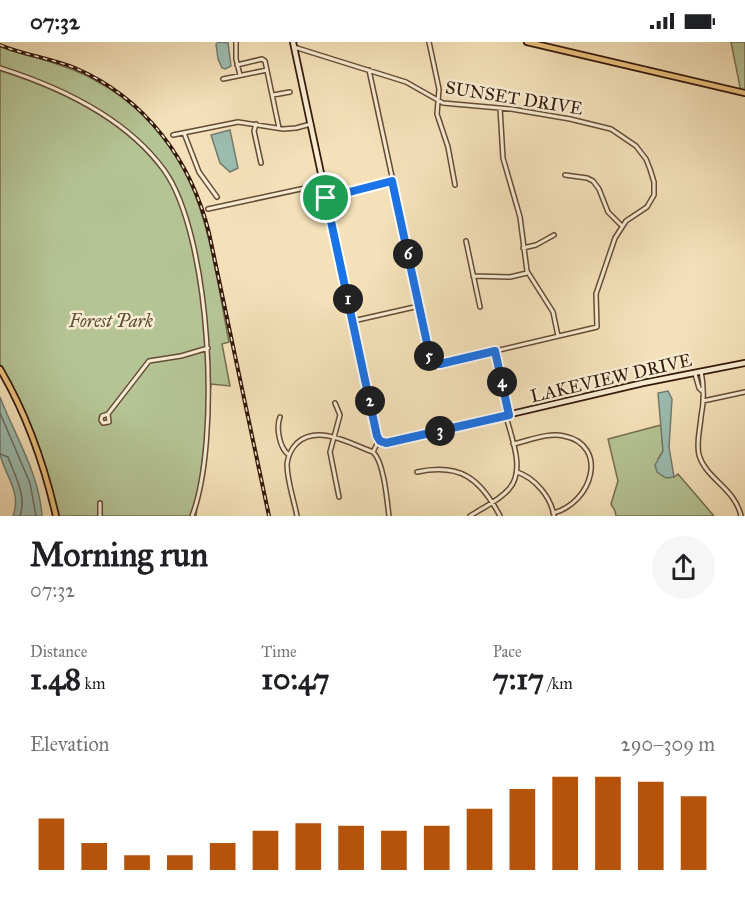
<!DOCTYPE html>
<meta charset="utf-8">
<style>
:root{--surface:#fff;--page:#f6f6f6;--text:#202124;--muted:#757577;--accent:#b45309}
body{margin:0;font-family:"IM FELL Great Primer",serif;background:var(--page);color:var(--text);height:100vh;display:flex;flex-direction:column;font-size:22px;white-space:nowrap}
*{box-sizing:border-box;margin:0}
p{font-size:20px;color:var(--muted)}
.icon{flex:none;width:33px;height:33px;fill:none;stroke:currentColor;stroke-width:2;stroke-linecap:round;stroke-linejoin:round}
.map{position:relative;height:474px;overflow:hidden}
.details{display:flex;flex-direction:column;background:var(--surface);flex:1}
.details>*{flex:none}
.pin{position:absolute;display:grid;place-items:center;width:51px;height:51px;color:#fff;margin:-26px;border:3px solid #fff;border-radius:50%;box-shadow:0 2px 6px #0007}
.km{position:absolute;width:30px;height:30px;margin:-15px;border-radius:50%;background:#222;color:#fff;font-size:16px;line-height:30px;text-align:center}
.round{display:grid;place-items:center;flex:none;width:63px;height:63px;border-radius:32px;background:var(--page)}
.headline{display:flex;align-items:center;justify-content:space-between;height:102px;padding:0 30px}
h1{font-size:33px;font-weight:700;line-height:45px}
.figures{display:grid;grid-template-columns:repeat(3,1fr);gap:9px;height:102px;padding:6px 30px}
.figures div{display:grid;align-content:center}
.figures b{font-size:30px;font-weight:700}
.figures small{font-size:16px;font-weight:400}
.figures p{font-size:16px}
.chart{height:168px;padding:12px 30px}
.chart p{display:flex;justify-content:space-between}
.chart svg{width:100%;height:108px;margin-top:6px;stroke:var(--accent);stroke-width:6}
.status{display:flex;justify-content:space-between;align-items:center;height:42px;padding:0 30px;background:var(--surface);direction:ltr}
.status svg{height:16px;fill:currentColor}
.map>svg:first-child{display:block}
.green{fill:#b5c495;stroke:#756e50;stroke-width:1.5}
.water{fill:#9cbdb1;stroke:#737b6f;stroke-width:1.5}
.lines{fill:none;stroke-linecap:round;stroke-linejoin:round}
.shore{stroke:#686b5e;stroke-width:1.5}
.street-casing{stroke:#654b37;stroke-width:6}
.secondary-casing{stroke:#35190c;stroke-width:8}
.primary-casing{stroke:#35190c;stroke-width:8}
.street{stroke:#f8ecd2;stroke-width:3}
.secondary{stroke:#f8ecd2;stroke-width:4.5}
.primary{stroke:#eac07c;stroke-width:4.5}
.rail-casing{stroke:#35190c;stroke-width:4}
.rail{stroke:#f8ecd2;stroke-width:1.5;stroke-dasharray:4.5;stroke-linecap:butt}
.route-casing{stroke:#fff;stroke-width:12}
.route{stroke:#1a73e8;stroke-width:8}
.labels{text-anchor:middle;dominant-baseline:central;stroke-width:5;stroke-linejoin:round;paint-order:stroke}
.street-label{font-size:18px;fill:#35190c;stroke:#f8ecd2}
.park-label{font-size:18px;font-style:italic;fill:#5b4c35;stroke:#f8ecd2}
</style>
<div class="status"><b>07:32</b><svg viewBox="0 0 49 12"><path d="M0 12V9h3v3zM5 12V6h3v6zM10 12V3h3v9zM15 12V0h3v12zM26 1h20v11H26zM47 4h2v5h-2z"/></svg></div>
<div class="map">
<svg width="745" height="474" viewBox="0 0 745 474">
<rect width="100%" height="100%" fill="#f4e1b9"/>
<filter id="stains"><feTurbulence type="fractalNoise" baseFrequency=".00333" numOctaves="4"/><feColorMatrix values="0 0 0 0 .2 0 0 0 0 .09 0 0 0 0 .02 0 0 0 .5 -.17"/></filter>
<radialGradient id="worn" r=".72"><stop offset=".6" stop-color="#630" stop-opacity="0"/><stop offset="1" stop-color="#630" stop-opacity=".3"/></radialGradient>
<path class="green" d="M 731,0 L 745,0 L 745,51 L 741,50 Z
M 0,4 C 30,15 62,21 91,36 C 201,93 208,191 229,300 L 222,302 L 230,344 L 211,342 L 196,474 L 53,474 L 35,403 L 0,328 Z
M 661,383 L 663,409 L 658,417 L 674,435 L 678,432 L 714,474 L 616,474 L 615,469 L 611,462 L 618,439 L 608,397 Z"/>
<path class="water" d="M 219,0 L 228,1 L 231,24 L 225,27 L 222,26 L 218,17 L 216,2 Z
M 230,88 L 238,126 L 230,130 L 220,121 L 211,93 Z
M 668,349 L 672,357 L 669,405 L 674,435 L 666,436 L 657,430 L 655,423 L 663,409 L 658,351 Z
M 0,355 C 15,394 39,431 42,474 L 13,474 C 22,450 5,434 0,412 C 0,394 0,373 0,355 Z"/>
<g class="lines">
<path class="shore" d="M 0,371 L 30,441 L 36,474
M 0,412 L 8,415 C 15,434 27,454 20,474"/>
<g class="street-casing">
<path id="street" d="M 236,0 L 236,17 L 240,33
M 429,0 L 439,47 L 437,72 L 448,105 L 455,143
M 294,5 L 406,40 L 443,61 L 511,67 L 570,77 L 611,87 L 636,104 L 646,117 L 650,127 L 654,140 L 654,153 L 647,165 L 626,179 L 615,196 L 596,252 L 597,285 L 440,322 L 432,320 L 369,28
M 237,23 L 262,17 L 265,19 L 279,86
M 0,26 C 60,45 126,76 164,128 C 211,193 221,399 192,474
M 223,37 L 267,28
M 273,53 L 290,50
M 500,66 L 503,116 L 520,175 L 527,229 L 553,270 L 558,294
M 256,82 L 254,89 L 261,121
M 184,91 L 199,130 L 217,155
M 173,93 L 238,80 L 283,87 L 296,86 L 311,82
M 565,133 L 587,136 L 593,139 L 599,147 L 608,170 L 622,184
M 326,156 L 392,139
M 208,167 L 324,142
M 466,199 L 480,265
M 523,206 L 536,203 L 554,193
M 473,234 L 510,235 L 527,231
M 353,279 L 419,264
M 495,309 L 509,372
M 701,329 C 704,344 704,360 701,375 C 700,388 696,400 699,413 C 706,437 735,446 741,474
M 695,332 L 699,346 L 702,349
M 703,359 L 745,350
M 335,361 L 340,373 L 330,410 L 339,455
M 108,372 L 109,380 L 103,381 L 101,378 L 102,374 L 108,372 L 149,319 L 181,314 L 208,306
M 280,375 C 276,385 279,406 289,413
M 513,402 C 528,399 548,390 564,394 C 609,403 593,461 553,471
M 373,410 C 384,420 387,458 389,474
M 373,410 L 379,398
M 417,430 C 460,421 480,436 500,474
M 517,430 C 535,436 551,455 554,474
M 100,461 L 100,474
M 297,474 C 294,458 287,439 287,422 C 288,414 291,407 297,401 C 318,382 351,402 373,410
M 470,474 C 482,466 499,459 509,447 C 526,428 511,395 506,374"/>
</g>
<g class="secondary-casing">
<path id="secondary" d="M 293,0 L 377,394 L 380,399 L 388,401 L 643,341 L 745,321"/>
</g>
<g class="primary-casing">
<path id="primary" d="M 527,0 L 745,51
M 0,327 C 27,373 44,422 56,474"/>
</g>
<use href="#street" class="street"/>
<use href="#secondary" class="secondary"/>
<use href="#primary" class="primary"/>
<g class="rail-casing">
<path id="rail" d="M 0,3 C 24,13 50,16 75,26 C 145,56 191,118 209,191 L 269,474"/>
</g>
<use href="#rail" class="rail"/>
</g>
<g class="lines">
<g class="route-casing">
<path id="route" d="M 392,139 L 430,315 L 434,321 L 440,322 L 495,309 L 509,373 L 386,401 L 380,399 L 377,394 L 326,156 Z"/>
</g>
<use href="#route" class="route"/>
</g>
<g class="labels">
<g class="street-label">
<text transform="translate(514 56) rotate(9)">SUNSET DRIVE</text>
<text transform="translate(611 336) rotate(-13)">LAKEVIEW DRIVE</text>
</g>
<g class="park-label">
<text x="111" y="279">Forest Park</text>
</g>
</g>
<rect width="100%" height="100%" filter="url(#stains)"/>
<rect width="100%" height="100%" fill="url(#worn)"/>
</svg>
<div class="pin" style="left:326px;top:156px;background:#1e9e55"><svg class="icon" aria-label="arrive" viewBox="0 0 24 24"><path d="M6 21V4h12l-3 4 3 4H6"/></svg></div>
<b class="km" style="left:348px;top:257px">1</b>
<b class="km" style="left:370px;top:359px">2</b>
<b class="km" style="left:440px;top:389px">3</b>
<b class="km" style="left:502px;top:340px">4</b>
<b class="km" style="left:429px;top:314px">5</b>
<b class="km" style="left:408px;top:212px">6</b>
</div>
<section class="details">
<div class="headline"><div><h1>Morning run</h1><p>07:32</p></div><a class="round"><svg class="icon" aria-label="share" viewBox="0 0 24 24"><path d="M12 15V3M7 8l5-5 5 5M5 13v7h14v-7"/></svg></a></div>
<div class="figures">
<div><p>Distance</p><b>1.48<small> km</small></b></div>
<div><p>Time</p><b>10:47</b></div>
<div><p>Pace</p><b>7:17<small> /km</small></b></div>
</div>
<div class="chart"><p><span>Elevation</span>290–309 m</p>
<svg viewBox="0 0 160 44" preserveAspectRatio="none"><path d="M5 44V23M15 44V33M25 44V38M35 44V38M45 44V33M55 44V28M65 44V25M75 44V26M85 44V28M95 44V26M105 44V19M115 44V11M125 44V6M135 44V6M145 44V8M155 44V14"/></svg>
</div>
</section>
